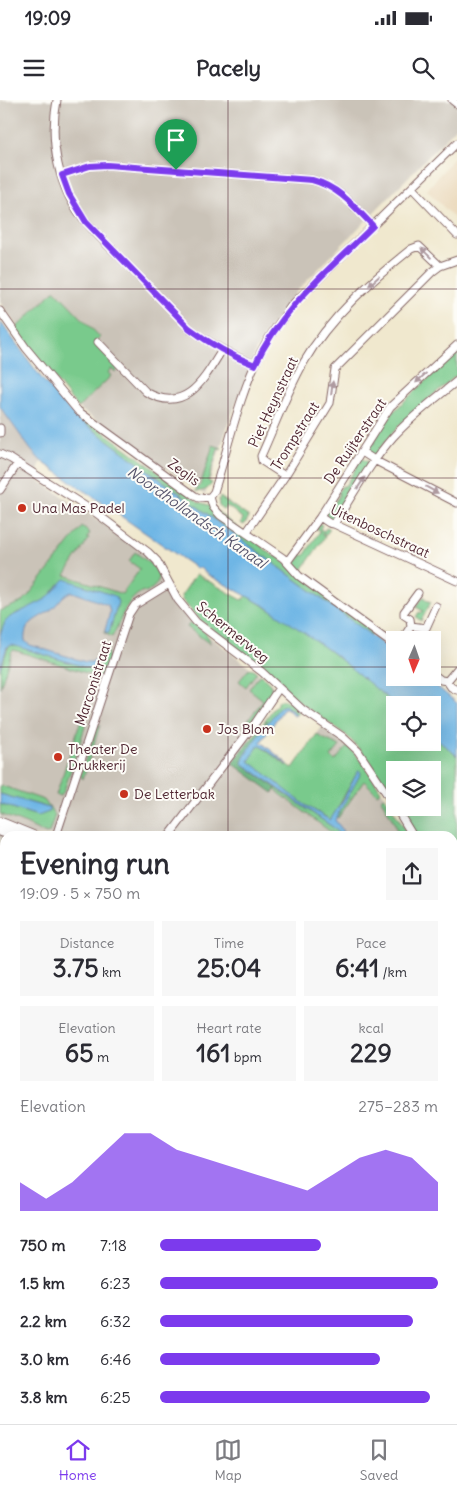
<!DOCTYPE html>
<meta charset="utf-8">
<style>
:root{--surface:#fff;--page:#f7f7f7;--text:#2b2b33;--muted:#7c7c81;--line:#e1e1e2;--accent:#7c3aed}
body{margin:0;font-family:Delius,sans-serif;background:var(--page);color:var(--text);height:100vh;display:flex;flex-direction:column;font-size:19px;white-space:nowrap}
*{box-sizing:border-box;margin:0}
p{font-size:16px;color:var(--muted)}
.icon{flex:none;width:28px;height:28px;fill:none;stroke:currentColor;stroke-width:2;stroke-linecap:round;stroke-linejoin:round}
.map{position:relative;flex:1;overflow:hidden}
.panel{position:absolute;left:0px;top:731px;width:458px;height:594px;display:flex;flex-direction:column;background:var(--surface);border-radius:15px 15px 0 0;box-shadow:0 5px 20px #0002}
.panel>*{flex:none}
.needle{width:32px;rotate:182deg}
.controls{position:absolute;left:386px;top:531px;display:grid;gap:10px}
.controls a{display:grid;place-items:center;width:55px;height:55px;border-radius:0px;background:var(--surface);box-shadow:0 5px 20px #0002;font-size:25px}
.pin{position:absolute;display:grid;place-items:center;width:42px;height:42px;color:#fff;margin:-51px -21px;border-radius:50% 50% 50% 0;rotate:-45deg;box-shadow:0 0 5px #0007}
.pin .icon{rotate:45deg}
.round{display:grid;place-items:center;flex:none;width:52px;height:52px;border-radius:0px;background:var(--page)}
.summary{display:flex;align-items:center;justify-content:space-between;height:85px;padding:0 20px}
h1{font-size:28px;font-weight:700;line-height:38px}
.metrics{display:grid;grid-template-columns:repeat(3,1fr);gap:8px;height:85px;padding:5px 20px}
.metrics div{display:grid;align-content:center;border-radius:0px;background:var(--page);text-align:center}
.metrics b{font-size:25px;font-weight:700}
.metrics small{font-size:14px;font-weight:400}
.metrics p{font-size:14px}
.chart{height:140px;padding:10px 20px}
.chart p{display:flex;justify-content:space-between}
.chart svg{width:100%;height:90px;margin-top:5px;fill:var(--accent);opacity:.7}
ul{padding:0 20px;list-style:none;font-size:16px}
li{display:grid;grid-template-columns:80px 60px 1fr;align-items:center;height:38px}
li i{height:12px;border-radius:6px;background:var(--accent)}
.status{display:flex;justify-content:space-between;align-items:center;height:35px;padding:0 25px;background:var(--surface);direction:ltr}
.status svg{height:14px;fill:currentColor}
header{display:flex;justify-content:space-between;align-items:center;height:65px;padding:0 20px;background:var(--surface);font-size:22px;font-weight:700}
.dock{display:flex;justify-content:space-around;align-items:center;height:70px;border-top:1px solid var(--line);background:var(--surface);font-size:14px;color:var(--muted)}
.dock a{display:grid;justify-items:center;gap:2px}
.dock .selected{color:var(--accent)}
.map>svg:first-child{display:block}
.built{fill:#ead8ba}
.industrial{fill:#cac3b8}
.green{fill:#79ca8c;stroke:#62745c}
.forest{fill:#62ae78;stroke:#566652}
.water{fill:#6db5e5;stroke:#5c6a88}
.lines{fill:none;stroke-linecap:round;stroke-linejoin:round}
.pedestrian-casing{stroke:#846564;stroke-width:8}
.minor-casing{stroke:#846564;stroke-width:9}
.tertiary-casing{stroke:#846564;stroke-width:11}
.secondary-casing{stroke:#846564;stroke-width:12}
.pedestrian{stroke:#fff;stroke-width:5}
.minor{stroke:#fff;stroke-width:7}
.tertiary{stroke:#fff;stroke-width:9}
.secondary{stroke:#fff;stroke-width:10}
.oneway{fill:#ae9aa0}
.route-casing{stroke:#fff;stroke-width:10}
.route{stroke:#7c3aed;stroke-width:6}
.grid{fill:none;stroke:#4a1f2b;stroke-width:1;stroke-opacity:0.55}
.poi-dot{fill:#c8321e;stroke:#fdfcf7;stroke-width:2}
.labels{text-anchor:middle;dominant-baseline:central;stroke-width:4;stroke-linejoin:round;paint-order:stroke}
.street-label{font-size:14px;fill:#4a1f2b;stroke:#fdfcf7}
.poi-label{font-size:14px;fill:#4a1f2b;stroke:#fdfcf7;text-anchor:start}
.water-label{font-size:15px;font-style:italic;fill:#56546c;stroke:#fdfcf7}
</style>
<div class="status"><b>19:09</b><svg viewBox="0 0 49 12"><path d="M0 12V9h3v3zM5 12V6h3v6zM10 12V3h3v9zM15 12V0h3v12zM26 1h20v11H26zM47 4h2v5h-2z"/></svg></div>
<header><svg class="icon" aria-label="menu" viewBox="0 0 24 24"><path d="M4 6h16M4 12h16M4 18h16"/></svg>Pacely<svg class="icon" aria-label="search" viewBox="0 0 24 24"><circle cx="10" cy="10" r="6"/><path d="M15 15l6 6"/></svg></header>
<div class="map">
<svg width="457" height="1324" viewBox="0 0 457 1324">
<rect width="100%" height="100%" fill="#fdfcf7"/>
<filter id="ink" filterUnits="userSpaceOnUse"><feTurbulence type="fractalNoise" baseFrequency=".02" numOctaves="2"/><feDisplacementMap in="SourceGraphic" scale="10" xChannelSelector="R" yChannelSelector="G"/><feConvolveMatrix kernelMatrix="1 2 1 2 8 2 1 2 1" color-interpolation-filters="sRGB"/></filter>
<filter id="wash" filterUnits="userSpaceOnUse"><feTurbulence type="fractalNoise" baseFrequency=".0096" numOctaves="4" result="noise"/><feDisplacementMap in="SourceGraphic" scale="20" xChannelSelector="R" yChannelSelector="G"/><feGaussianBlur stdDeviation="1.12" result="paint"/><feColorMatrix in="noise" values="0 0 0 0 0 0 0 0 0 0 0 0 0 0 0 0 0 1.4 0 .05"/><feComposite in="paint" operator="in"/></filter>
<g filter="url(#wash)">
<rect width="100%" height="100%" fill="#f0e8ce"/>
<path class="built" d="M 457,54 L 457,121 L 427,90 Z"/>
<path class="industrial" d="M 0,0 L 457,0 L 457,27 L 299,189 L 267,231 L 256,250 L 229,322 L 205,395 L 81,310 L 0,202 Z
M 0,307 L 17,331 L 41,361 L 36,379 L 137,446 L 153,462 L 175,502 L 194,525 L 267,580 L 278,591 L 247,636 L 293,668 L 322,627 L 339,639 L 355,653 L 366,667 L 409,736 L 5,736 L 5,962 L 0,960 Z
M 452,836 L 457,843 L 457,931 L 453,938 Z"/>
<path class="green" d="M 55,190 L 100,237 L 94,243 L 118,269 L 115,272 L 112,269 L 108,272 L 111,276 L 78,308 L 15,229 Z
M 457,251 L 457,275 C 428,300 396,323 375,356 L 368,352 L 369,344 L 375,343 L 374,341 L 391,314 Z
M 78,313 L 199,402 L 209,405 L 275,457 L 277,456 L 373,532 L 371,535 C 272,462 174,389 76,317 Z
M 213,345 L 222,348 L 218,349 L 208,381 L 212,383 C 208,390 203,392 195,391 L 200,386 Z
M 361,358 L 371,364 L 365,369 L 338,411 L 339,414 L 333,420 L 330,421 L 325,415 L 326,410 L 330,409 L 339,395 L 338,392 L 342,386 L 345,386 L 358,364 L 358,361 Z
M 220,397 L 249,417 L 244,425 L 241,423 L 243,418 L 227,406 L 224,410 C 219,407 217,403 220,397 Z
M 319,423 L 322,425 L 320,429 L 324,431 L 326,428 L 330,429 L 325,436 L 323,433 L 322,435 L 325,437 L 302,470 L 296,464 L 297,460 L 301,457 L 297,454 L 299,453 L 304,456 L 320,431 L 316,428 Z
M 82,427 L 90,433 L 87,438 L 89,439 L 65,475 L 122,494 L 140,469 L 129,461 L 135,452 C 151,464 173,478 145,493 L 143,491 C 124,501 122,520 112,537 L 104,533 L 105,530 L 105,533 L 109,533 L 117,506 L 59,484 C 55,489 51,495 46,499 C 27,515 10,506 0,535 L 0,511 L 22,502 L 28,496 Z
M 196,474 L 242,500 L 247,496 C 301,526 349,565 396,605 L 395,605 L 395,642 L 432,642 L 433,635 L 457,656 L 457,766 L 453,772 L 452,736 L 417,736 L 400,708 L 432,708 L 432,670 L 395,670 L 395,700 L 367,657 L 346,635 L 303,605 L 264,569 L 200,520 L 182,500 L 181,496 Z
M 424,496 L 426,500 L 431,502 L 421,521 L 416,517 L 419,512 L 421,513 L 423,511 L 416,507 Z
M 190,523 C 199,526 210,534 210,544 L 187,527 Z
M 9,545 L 14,545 L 88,568 L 98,564 L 104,550 L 107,551 C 107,553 108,556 109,559 C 110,567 103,571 99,577 L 14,550 L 12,551 L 0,588 L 0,569 Z
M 251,569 L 257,572 L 246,587 L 239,581 L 248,570 Z
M 260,574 L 270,584 L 272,592 L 251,622 L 247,622 L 263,600 L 249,589 Z
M 280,600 C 287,600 297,604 299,613 L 297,615 L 290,608 L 281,606 L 269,622 L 264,621 Z
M 84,621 L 85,627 L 64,691 L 61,696 L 56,695 L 80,623 Z
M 98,624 L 100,625 L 83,679 L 80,675 Z
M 317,634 C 324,640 333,642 340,646 L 331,657 L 335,661 L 345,649 L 349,647 L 363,663 L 381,691 L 377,694 L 364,681 L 338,718 L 336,717 L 361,673 L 358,671 L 331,720 L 305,705 L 248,661 L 259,645 L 287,666 L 288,665 L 293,668 Z
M 0,685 L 44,700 L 55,715 L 49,733 L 46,734 L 26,724 L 0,714 L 0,704 L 38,716 L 49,708 L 0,694 Z
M 276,688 L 334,728 L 337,731 L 339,736 L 336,736 L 275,690 Z
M 383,697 L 385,698 L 406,730 L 405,732 L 397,734 L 396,726 L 381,699 Z"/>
<path class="forest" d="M 266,620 L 269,622 L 242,661 L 243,664 L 276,688 L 273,693 L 232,663 Z"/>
<path class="water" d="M 0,221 L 43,280 L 76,317 L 395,553 L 395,578 L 427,578 L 457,603 L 457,656 L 433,635 L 432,605 L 396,605 L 334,554 L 309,536 L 265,506 L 208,475 L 200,468 L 196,468 L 41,361 L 31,350 L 0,307 Z
M 65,479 L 115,496 L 118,502 L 109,533 L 105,532 L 105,530 L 110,512 L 108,505 L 73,492 C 63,493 59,503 52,509 C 40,519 23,521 25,541 L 30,545 L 86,562 L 92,562 L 96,558 L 99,559 L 95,569 L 88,568 L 12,545 L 7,547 L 0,569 L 0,535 L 5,522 L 10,517 L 46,499 Z
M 285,605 L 296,615 L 294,616 L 286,608 L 284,608 L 261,642 L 288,664 L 288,665 L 259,645 L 249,661 L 305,705 L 330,720 L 343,700 L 358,671 L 360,671 L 361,673 L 335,720 L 342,729 L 343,736 L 339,736 L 337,731 L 334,728 L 242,663 C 244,652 272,617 280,607 Z
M 0,694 L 49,708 L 49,712 L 38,716 L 0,704 Z"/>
</g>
<g filter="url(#ink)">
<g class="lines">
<g class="pedestrian-casing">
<path id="pedestrian" d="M 452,1108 L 457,1105
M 452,1121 L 457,1118"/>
</g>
<g class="minor-casing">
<path id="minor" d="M 57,0 C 49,41 58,91 87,123 C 99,137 112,149 125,162 C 146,184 168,206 189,228 C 210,244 231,255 255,265
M 452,0 L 457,4
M 61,75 L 91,66 L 107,65 L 312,80 C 339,87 354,106 373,126
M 412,88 L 457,135
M 0,211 L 26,248 L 78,311 L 195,396 L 199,398 L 210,397
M 98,242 L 146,292 C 186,315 204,279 222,250
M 0,328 L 0,333
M 362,352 L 376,361 L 457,403
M 0,354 L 11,359 L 96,413 L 148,452 L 157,461 L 178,500 L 196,522 L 262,572 L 303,610 L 343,637 L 358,651 L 395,706
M 285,376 L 262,361 L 261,356 C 275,325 287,292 304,262 C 329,218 372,180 411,149 L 419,146 L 440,166
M 0,390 L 18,363
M 210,397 L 214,392 C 229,345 239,295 261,252 C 269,236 281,221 291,206 L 457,43
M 210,397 L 213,407 L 220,415 L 283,458 L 299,476 L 395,546
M 320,417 L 329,423 L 334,424 L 457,481
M 334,424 C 353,395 370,363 393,337 C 412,316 435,299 457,281
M 246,433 L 285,376 L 330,303 L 335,269 L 432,172 L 440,166 L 457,160
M 287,462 L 320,417 L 390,307 L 457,245
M 411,526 L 410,519 L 404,515 L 404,512 L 418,493
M 402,540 L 411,526 L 426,528 L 436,506
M 432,573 L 441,580 L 447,581 L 451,587 L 457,590
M 447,581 L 457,569
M 396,708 L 413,736
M 56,736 L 129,514 L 135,505 L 169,484
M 169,736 L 256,622 L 279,588
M 452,776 L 457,771
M 0,781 L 5,783
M 452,820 L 457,830
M 0,882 L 5,883
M 452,971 L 457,947
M 452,992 L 457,995
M 452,1055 L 457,1048
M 452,1059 L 457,1061
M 452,1130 L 457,1137
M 452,1258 L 457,1260
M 0,1265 L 5,1268
M 452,1318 L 457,1320
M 86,1320 L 93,1324
M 24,1324 L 27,1320"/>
</g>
<g class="tertiary-casing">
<path id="tertiary" d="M 0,722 L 34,736
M 0,731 L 14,736
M 224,1324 L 226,1320
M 236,1324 L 238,1320"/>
</g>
<g class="secondary-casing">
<path id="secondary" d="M 0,991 L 5,993
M 452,1184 L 457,1186"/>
</g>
<use href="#pedestrian" class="pedestrian"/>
<use href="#minor" class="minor"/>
<use href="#tertiary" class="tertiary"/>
<use href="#secondary" class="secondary"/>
</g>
<defs><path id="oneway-solid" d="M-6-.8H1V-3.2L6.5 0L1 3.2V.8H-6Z" transform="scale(1.25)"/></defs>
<g class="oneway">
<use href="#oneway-solid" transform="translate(426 153) rotate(-136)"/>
<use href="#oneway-solid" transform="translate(374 181) rotate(138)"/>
<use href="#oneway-solid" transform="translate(421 278) rotate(137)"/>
<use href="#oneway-solid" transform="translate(332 288) rotate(-83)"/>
<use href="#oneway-solid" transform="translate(361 383) rotate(-57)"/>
<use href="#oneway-solid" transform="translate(432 390) rotate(28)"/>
</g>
</g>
<g class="lines" filter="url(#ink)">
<g class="route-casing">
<path id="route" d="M 107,65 L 312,80 C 339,87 354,106 373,126 C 330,169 281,208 255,265 C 231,256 210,244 189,228 L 86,122 L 69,94 L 62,75 L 90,66 Z"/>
</g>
<use href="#route" class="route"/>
</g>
<path class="grid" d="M 228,0 L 228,736M 0,189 L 457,189M 0,378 L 457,378M 0,567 L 395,567M 432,567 L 457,567M 0,757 L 5,757M 452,757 L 457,757M 0,946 L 5,946M 452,946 L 457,946M 0,1135 L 5,1135M 452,1135 L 457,1135M 228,1320 L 228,1324"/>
<g class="poi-dot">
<circle cx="22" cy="408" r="5"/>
<circle cx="207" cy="629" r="5"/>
<circle cx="58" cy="657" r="5"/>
<circle cx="124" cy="694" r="5"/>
</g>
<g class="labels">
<g class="street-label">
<text transform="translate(273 302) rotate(-65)">Piet Heynstraat</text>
<text transform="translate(295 336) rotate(-58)">Trompstraat</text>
<text transform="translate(355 341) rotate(-56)">De Ruijterstraat</text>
<text transform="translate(184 372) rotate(36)">Zeglis</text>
<text transform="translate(380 431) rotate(25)">Uitenboschstraat</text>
<text transform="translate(233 532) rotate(39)">Schermerweg</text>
<text transform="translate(93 583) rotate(-72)">Marconistraat</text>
</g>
<g class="poi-label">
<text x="32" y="408">Una Mas Padel</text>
<text x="217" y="629">Jos Blom</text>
<text x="68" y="649">Theater De<tspan x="68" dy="16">Drukkerij</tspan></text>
<text x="134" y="694">De Letterbak</text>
</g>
<g class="water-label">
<text transform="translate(197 417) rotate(35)">Noordhollandsch Kanaal</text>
</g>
</g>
</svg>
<div class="controls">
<a><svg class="needle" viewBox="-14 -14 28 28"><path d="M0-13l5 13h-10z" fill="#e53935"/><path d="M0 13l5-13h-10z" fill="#7c7c81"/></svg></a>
<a><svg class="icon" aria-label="locate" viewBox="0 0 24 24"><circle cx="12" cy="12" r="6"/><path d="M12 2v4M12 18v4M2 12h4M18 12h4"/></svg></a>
<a><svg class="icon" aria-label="layers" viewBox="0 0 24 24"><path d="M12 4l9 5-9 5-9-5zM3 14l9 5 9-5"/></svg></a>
</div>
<div class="pin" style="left:176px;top:70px;background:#1e9e55"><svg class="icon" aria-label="arrive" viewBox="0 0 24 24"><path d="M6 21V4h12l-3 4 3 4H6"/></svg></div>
<section class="panel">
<div class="summary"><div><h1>Evening run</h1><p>19:09 · 5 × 750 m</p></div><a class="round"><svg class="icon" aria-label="share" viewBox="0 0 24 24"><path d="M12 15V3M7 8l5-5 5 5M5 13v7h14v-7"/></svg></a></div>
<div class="metrics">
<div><p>Distance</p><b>3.75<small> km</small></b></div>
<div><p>Time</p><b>25:04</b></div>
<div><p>Pace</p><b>6:41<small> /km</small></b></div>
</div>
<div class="metrics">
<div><p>Elevation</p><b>65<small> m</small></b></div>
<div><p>Heart rate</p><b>161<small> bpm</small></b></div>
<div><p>kcal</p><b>229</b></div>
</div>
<div class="chart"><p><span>Elevation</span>275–283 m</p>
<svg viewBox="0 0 160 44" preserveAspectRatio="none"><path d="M0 44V30L10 38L20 30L30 18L40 6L50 6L60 14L70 18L80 22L90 26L100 30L110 34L120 26L130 18L140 14L150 18L160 30V44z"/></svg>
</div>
<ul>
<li><b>750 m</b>7:18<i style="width:58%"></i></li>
<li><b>1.5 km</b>6:23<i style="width:100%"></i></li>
<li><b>2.2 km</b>6:32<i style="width:91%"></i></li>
<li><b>3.0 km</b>6:46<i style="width:79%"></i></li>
<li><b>3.8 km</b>6:25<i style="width:97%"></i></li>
</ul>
</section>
</div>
<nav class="dock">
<a class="selected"><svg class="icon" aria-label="home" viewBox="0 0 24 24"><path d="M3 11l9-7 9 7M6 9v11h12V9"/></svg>Home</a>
<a><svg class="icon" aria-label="map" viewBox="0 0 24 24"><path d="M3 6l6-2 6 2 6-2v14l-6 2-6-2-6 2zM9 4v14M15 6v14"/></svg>Map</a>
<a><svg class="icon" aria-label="saved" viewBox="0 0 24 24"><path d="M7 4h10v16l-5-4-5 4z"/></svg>Saved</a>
</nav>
